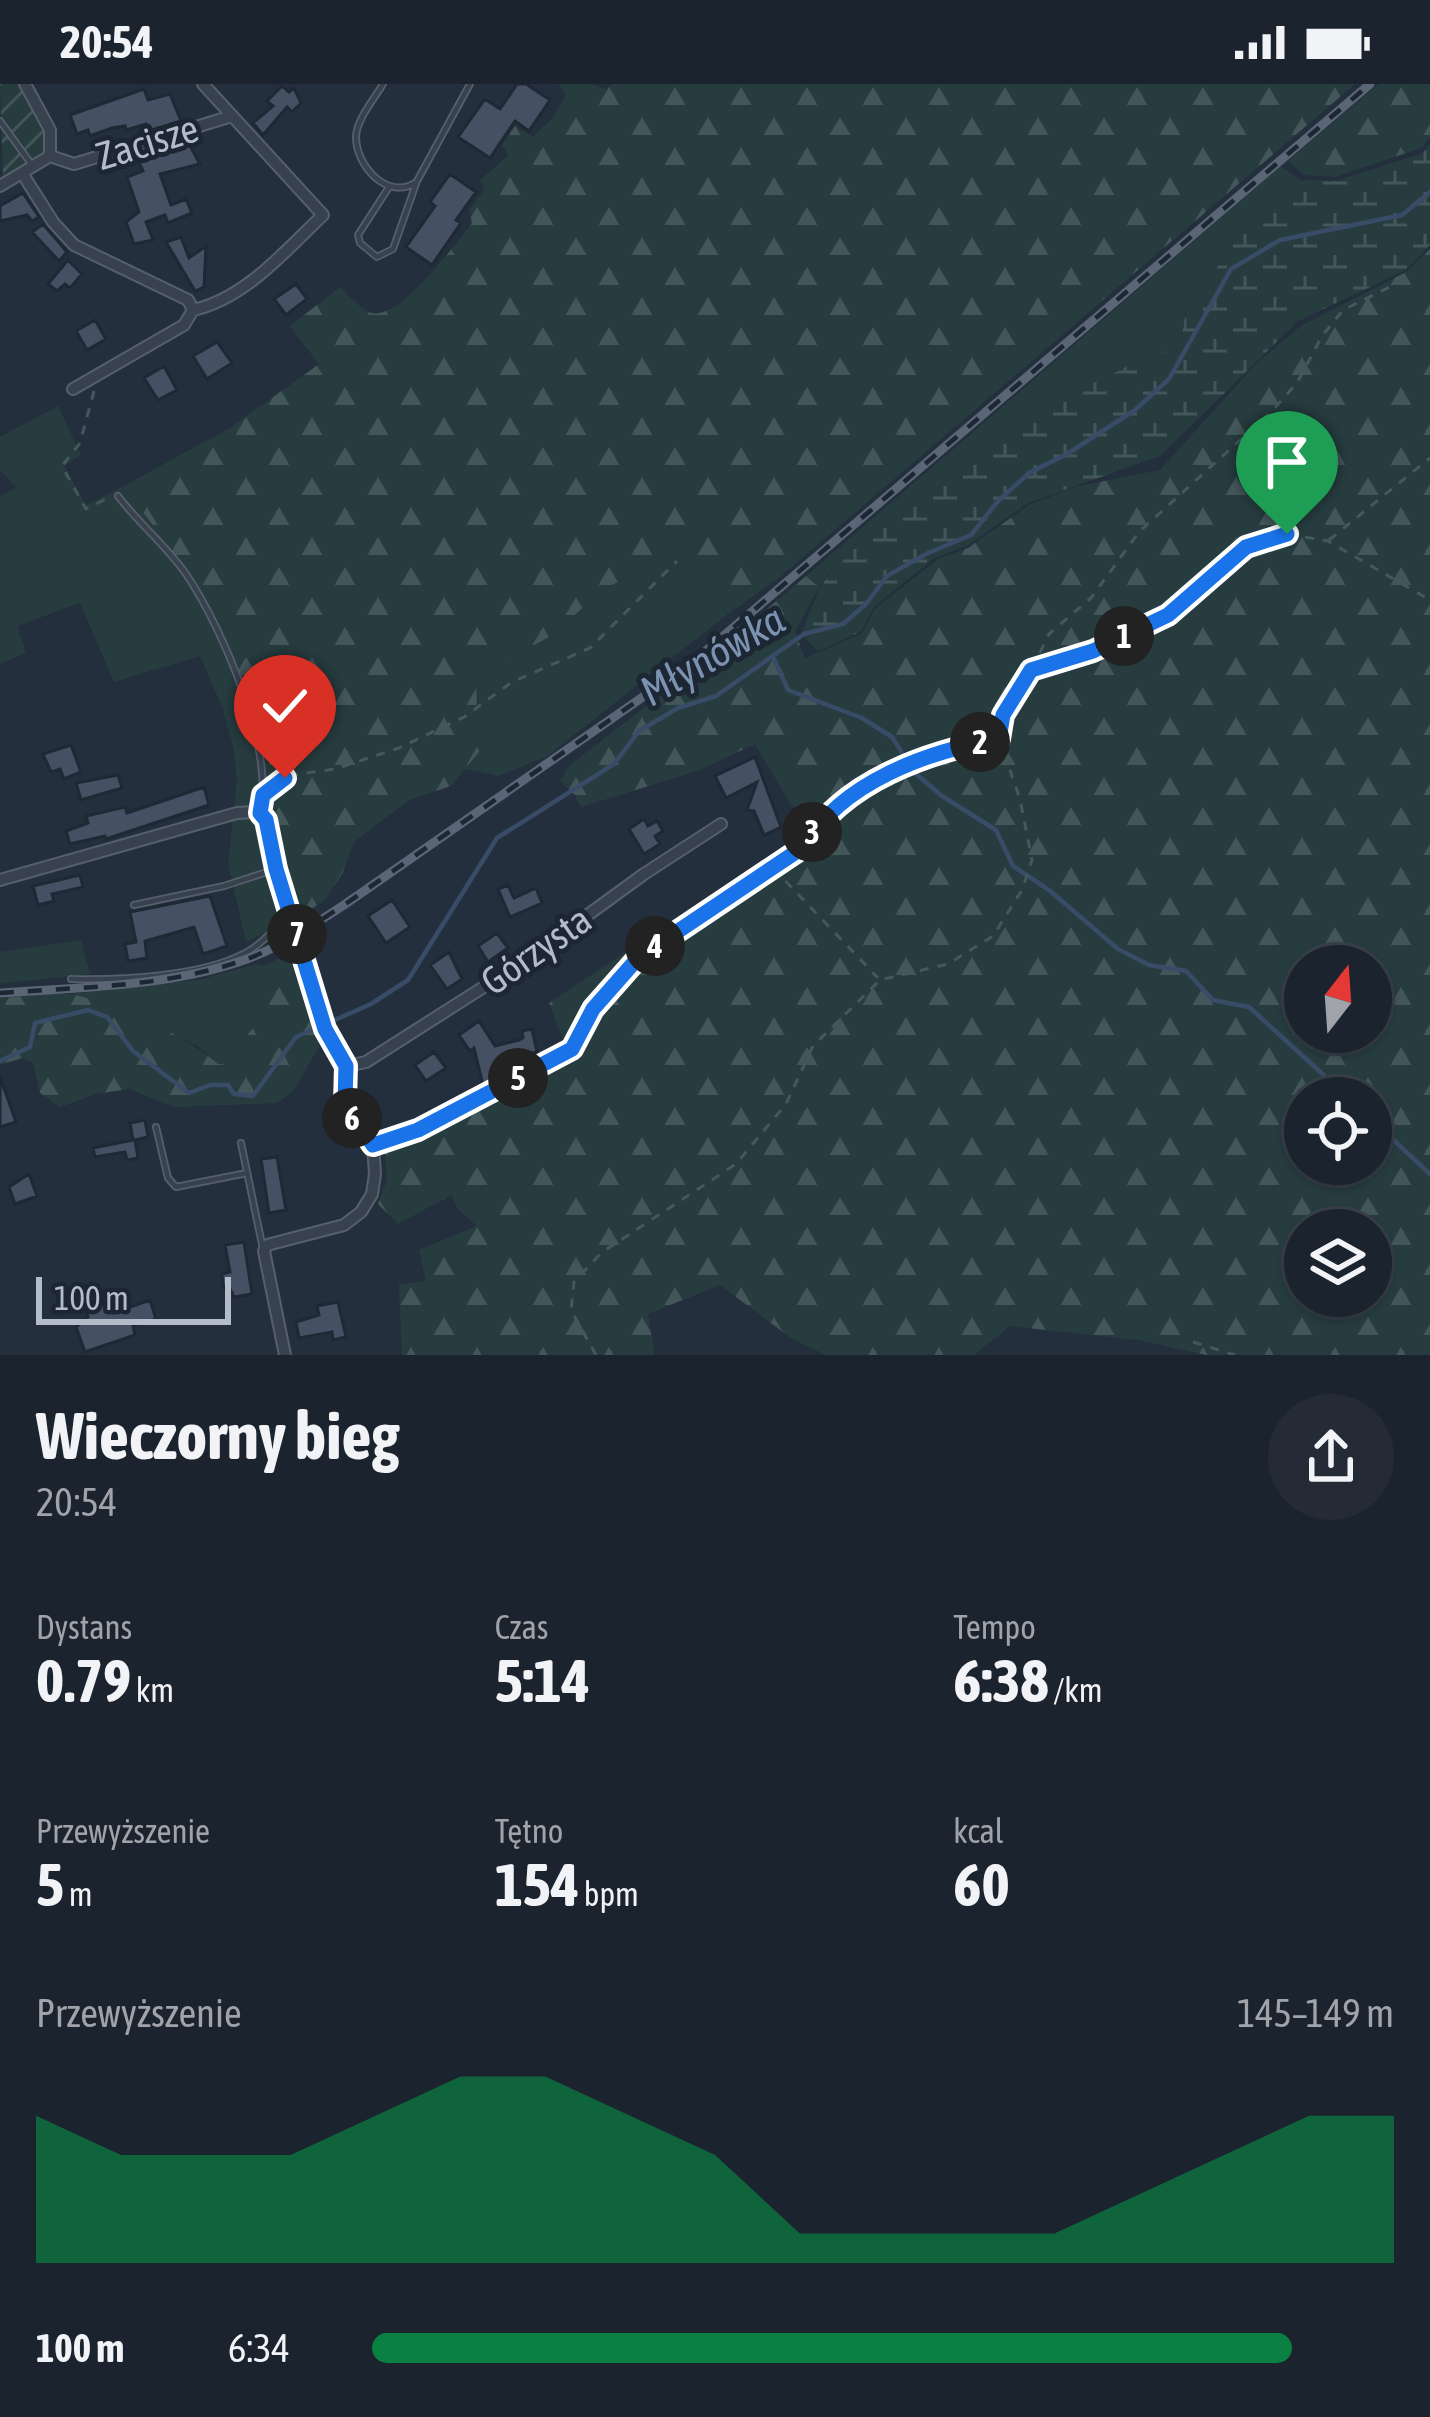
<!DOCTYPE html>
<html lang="pl">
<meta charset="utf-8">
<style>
:root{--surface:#1b232e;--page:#242b36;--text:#f1f3f6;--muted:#a0a4aa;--line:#39404a;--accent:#0b8043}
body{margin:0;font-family:"Asap Condensed",sans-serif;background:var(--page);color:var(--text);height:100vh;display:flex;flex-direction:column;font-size:45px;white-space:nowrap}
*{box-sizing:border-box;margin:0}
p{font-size:39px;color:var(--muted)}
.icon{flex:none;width:66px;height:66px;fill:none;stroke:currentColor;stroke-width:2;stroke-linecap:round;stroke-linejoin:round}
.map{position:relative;height:1271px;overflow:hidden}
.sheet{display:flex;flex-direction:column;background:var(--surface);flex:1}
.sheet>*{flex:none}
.needle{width:78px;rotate:17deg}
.controls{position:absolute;left:1284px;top:861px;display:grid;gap:24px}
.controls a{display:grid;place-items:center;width:108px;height:108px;border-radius:50%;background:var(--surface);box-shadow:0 3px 9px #0004,0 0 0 3px var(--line);font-size:60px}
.scale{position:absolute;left:36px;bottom:30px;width:195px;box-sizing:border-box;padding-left:12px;border:6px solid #b4bcc9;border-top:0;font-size:33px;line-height:42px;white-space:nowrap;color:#b4bcc9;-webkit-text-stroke:9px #1d2633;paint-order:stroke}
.pin{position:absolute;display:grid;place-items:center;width:102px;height:102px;color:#fff;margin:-123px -51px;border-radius:50% 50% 50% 0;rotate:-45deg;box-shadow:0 0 12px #0007}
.pin .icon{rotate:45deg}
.km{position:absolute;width:60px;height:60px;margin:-30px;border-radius:50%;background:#222;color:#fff;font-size:33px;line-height:60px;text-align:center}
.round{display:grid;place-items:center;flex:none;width:126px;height:126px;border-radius:63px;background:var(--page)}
.summary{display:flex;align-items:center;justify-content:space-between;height:204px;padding:0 36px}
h1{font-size:66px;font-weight:700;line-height:90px}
.stats{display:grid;grid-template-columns:repeat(3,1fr);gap:18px;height:204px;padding:12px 36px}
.stats div{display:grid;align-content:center}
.stats b{font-size:60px;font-weight:700}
.stats small{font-size:33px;font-weight:400}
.stats p{font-size:33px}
.chart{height:336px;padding:24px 36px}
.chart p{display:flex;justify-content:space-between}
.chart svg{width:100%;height:216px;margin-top:12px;fill:var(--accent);opacity:.7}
ul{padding:0 36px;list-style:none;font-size:39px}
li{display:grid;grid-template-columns:192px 144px 1fr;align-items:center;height:90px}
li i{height:30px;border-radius:15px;background:var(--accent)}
.status{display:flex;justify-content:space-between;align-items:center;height:84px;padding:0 60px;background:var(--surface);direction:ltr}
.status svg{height:33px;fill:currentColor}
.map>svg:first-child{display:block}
.grass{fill:#263c3f}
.forest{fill:url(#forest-firs);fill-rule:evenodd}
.wetland{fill:url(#wetland-marsh)}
.garden{fill:url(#garden-furrows)}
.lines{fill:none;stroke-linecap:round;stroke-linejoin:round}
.stream{stroke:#394c67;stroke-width:4.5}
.building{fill:#455162;stroke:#1f2835;stroke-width:3}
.service-casing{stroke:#565f6c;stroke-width:8}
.minor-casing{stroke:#565f6c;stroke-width:14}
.path{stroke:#44595c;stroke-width:3;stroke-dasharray:9 9;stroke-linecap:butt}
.service{stroke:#38414e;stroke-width:4.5}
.minor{stroke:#38414e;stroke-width:10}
.rail-casing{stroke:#5a6575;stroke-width:9}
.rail{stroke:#1d2633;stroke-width:4.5;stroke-dasharray:14;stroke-linecap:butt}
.route-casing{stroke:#fff;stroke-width:24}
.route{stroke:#1a73e8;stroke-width:15}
.labels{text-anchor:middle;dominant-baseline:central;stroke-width:10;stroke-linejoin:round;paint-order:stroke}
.street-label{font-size:39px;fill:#b4bcc9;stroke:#1d2633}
.water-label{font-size:42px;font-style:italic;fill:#7c92b1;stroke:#1d2633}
</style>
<div class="status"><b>20:54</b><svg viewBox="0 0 49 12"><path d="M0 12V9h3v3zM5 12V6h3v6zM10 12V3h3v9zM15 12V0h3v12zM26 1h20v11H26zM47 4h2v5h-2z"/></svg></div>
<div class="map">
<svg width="1430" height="1271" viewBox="0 0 1430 1271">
<defs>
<pattern id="forest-firs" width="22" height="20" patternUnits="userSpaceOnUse" patternTransform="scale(3)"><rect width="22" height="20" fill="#263c3f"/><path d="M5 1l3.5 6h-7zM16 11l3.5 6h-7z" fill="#435659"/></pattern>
<pattern id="wetland-marsh" width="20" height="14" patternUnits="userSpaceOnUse" patternTransform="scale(3)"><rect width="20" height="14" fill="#263c3f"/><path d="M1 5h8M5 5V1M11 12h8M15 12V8" fill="none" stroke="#435659"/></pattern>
<pattern id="garden-furrows" width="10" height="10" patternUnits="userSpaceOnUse" patternTransform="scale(3)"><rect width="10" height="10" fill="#263c3f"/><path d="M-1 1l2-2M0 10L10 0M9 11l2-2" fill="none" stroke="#435659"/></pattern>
</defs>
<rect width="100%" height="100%" fill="#242f3e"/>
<path class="grass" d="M 1281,82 L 1300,96 L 1225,166 L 1212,195 L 1188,216 L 1182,250 L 1166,268 L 1145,272 L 1102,296 L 1036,317 L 983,373 L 842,471 L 819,503 L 806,492 Z
M 58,322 L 81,371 L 64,382 L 86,421 L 122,403 C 175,465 222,536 247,615 C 267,679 280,747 295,812 L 310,826 L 246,858 L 228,780 L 237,696 L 234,667 L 223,625 L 200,572 L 114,598 L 80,519 L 17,542 L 26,569 L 0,580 L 0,412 L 16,403 L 0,386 L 0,353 Z
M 668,470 L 686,478 L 728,530 L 546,673 L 498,692 L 462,684 L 483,662 L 475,592 L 551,552 L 603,506 Z
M 81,856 L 90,890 L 0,900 L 0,868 Z
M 257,880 L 264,882 L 255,909 L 253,944 L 239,961 L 233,980 L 218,980 L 198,962 L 132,931 L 70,910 L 198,896 Z"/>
<path class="forest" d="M 559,0 L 591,0 L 607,5 L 611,0 L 1355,0 L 780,493 L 728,530 L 686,478 L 668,470 L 603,506 L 551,552 L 476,592 L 477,621 L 496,647 L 451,702 L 409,716 L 354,758 L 343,788 L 326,815 L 310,826 L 295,812 C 280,747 267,679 247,615 C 222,537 175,465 122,403 L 230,344 L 319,280 L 290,242 L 340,203 C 348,210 358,223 369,228 C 397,241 456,159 472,139 L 469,126 L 484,106 L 480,96 L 509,71 L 502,61 L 515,42 L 533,53 L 553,34 L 566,11 Z
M 1379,0 L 1430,0 L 1430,53 L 1421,64 L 1335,93 L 1304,91 L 1288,77 Z
M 1430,165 L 1430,1271 L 1206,1271 L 1138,1256 L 1010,1242 L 974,1271 L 826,1271 L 791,1254 L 720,1201 L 648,1230 L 655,1271 L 402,1271 L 399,1201 L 426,1197 L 419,1166 L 477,1142 L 458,1125 L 451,1111 L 398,1140 L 378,1120 L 387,1096 L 384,1061 L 427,1046 L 569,971 L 549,919 L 807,747 L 755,660 L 700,686 L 581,723 L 575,711 L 560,697 L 569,682 L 727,559 L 806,492 L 819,503 L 795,548 L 805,574 L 861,550 L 876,524 L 938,475 L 968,464 L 1029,421 L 1079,402 L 1160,386 L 1256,280 L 1301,242 L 1408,187 ZM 1305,882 L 1371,882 L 1371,948 L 1305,948 ZM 1305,1014 L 1371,1014 L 1371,1080 L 1305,1080 ZM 1305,1146 L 1371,1146 L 1371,1212 L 1305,1212 Z
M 278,875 L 291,878 L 319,963 L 293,1007 L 277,1019 L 175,1023 L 129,1005 L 96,1010 L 60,1023 L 40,1009 L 33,979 L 22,974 L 0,981 L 0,914 C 21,913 45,908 66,910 C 108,914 186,952 218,980 L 232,980 L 239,961 L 253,944 L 255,909 L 264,882 Z"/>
<path class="wetland" d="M 1430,60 L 1430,161 L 1406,186 L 1298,237 L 1160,372 L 1028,419 L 968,461 L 933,475 L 875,522 L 860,548 L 818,567 L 801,550 L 819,505 L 842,471 L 983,373 L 1036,317 L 1102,296 L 1145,272 L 1166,268 L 1182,250 L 1188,216 L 1212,195 L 1225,166 L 1300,96 L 1336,97 L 1423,69 Z"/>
<path class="garden" d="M 0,0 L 18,0 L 41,39 L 48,65 L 3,92 Z"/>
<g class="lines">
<path class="stream" d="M 773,573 L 788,606 L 862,634 L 892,653 L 915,689 L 942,712 L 996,746 L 1013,782 L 1049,806 L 1118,865 L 1149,881 L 1186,887 L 1213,916 L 1249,923 L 1349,1014
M 0,977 L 30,963 L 35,939 L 88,926 L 107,933 L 133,967 L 189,1009 L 210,1001 L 228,1001 L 234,1010 L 253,1012 L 296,953 L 371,920 L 408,896 L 497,754 L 614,680 L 639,647 L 678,624 L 716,612 L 804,550 L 843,540 L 866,520 L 887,492 L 928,469 L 971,451 L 998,417 L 1029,389 L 1067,370 L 1135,326 L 1169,295 L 1231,185 L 1280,156 L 1402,131 L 1430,108
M 1371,1035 L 1430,1090"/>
</g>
<path class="building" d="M 517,0 L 526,0 L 550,16 L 529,47 L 515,37 L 490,74 L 458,53 L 485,15 L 500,25 Z
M 282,2 L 289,8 L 294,4 L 301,19 L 292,28 L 287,23 L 263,51 L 253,39 L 273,22 L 267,17 Z
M 144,5 L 148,16 L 170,10 L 181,37 L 149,47 L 146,40 L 126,46 L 125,42 L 112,44 L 90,52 L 88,46 L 77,50 L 70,31 Z
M 189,60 L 200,80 L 160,90 L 171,121 L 186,115 L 192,129 L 168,139 L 165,131 L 146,138 L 153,156 L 134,160 L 126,138 L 139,128 L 127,93 L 143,87 L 138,76 Z
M 450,90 L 476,108 L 456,136 L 461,139 L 432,181 L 406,163 L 435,122 L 430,118 Z
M 23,109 L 39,133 L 32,137 L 27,131 L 0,137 L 0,122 Z
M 43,140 L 67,168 L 59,177 L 32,148 Z
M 181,153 L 189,174 L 206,162 L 204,203 L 195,207 L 166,158 Z
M 68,176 L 82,190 L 70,204 L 65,200 L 57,207 L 48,200 Z
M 296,200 L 307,215 L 286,231 L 274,215 Z
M 95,236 L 106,255 L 87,266 L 76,247 Z
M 217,258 L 232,279 L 207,295 L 193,272 Z
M 164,282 L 177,306 L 158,316 L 144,294 Z
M 71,661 L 81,688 L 64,695 L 60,685 L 51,688 L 43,670 Z
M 755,673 L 781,743 L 764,751 L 754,727 L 747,726 L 757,698 L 726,714 L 715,692 Z
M 118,691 L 122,704 L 81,716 L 76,699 Z
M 204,703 L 209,721 L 106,755 L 105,752 L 70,760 L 66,747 L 88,739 L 86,732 L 125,723 L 127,729 Z
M 644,735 L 648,742 L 657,737 L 663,747 L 655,752 L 660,760 L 644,770 L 629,745 Z
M 80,791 L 83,803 L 52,810 L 54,817 L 38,821 L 33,802 Z
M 508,801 L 514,814 L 536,804 L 542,819 L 510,833 L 498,805 Z
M 210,812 L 227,862 L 203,870 L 194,843 L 145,857 L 147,874 L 128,877 L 125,860 L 136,858 L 130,828 Z
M 392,816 L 410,843 L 386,859 L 368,832 Z
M 497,849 L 508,864 L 488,878 L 478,862 Z
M 449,868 L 462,895 L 447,905 L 430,881 Z
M 479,937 L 495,962 L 519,956 L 523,954 L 522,947 L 532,945 L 537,968 L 520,971 L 526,979 L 483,1001 L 474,964 L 470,967 L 459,951 Z
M 434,968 L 446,984 L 426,997 L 415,981 Z
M 0,993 L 16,1038 L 0,1043 Z
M 145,1036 L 148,1053 L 135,1056 L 138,1074 L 127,1076 L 125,1068 L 95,1073 L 93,1064 L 133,1056 L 130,1039 Z
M 277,1073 L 286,1126 L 269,1129 L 261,1075 Z
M 29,1090 L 37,1112 L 15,1120 L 9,1103 Z
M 244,1158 L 252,1210 L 234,1213 L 228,1201 L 223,1202 L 222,1190 L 230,1188 L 225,1161 Z
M 108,1215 L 113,1229 L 150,1216 L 156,1235 L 133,1242 L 135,1251 L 85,1268 L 76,1243 L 88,1233 L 85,1223 Z
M 338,1218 L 346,1253 L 333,1256 L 332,1248 L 299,1254 L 296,1238 L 319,1231 L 317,1222 Z"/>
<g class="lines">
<g class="service-casing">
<path id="service" d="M 383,0 C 375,14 356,36 356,53 C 356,82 387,116 415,99
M 0,37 L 32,81
M 389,103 L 358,151 L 360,159 L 377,173 L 393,165 L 417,97 L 470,0
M 118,412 C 139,440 166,461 186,490 C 222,543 275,665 260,729
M 134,821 L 224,802 L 276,785
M 71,895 C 121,896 203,893 247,868 C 264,859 273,843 291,834
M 156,1043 L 168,1094 L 176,1103 L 247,1089
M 241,1059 L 263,1165
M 373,1061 L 418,1046 L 568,967"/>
</g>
<g class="minor-casing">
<path id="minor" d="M 25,0 L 50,46 L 50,72
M 22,89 L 53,138 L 74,161 L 188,216 L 193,226
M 0,102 L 50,72 L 74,80 L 232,32
M 73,305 L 184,241 L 193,226 C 245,215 286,166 323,131 L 203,0
M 0,796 L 237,729 L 254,728 L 263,732 L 325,945 L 346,982 L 345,1019 L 373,1061 L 375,1090 L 372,1110 L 361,1128 L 344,1141 L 267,1161 L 264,1167 L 285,1271
M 346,982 L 366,978 L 526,876 L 644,790 L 721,740"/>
</g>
<path class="path" d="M 94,307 L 80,359 L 62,382 L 86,425 L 108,414
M 1329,456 L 1430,374
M 1032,585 L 1049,550 L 1091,514 L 1139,448 L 1271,328 L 1297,299 L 1322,252 L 1343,226 L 1408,194
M 273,701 L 298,690 L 335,685 L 399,664 L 464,633 L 512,598 L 590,564 L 677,477
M 773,784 L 878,894
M 573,962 C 623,868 717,816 804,762 C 841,699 926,667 995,656
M 1193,1258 L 1235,1271
M 596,1271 L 571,1226 L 574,1198 L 601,1169 L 736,1080 L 786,1020 L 813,962 L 880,896 L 948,880 L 993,852 L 1022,806 L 1032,776 L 1020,715 L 999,655 L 1003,631 L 1031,586 L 1093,567 L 1168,531 L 1246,463 L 1287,450 L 1328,457 L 1430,516"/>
<use href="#service" class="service"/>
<use href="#minor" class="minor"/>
<g class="rail-casing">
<path id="rail" d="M 0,909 C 82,903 169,903 247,875 C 282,862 313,841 344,821 L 693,578 L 1370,0"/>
</g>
<use href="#rail" class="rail"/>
</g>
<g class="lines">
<g class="route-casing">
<path id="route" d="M 285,694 L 263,711 L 260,729 L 266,736 L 276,785 L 325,945 L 346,982 L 345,1019 L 373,1061 L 418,1046 L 572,965 L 593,925 L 638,874 L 805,762 C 841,698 929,667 999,655 L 1003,631 L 1031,586 L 1093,567 L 1168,531 L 1246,463 L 1287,450"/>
</g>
<use href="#route" class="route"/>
</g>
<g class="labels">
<g class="street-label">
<text transform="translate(147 58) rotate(-17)">Zacisze</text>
<text transform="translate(536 866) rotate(-35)">Górzysta</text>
</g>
<g class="water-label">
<text transform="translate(712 571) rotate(-30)">Młynówka</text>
</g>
</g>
</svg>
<div class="controls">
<a><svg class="needle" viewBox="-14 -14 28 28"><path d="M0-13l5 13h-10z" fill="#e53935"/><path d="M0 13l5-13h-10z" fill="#a0a4aa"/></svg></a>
<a><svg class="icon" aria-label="locate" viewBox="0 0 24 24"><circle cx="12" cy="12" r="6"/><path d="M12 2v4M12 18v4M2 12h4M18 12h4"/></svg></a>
<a><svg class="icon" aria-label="layers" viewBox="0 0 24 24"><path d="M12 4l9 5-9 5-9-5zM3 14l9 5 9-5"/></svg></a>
</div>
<div class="scale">100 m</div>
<div class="pin" style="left:1287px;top:450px;background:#1e9e55"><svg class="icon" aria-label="arrive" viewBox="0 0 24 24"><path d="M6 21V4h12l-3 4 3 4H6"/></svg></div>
<div class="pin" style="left:285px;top:694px;background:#d93025"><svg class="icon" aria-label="check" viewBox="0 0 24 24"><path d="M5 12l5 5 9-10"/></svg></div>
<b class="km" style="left:1124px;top:552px">1</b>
<b class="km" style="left:980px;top:658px">2</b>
<b class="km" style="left:812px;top:748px">3</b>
<b class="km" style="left:655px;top:862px">4</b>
<b class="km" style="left:518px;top:994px">5</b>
<b class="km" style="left:352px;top:1034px">6</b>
<b class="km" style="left:297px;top:850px">7</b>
</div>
<section class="sheet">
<div class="summary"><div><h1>Wieczorny bieg</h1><p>20:54</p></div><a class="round"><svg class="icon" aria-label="share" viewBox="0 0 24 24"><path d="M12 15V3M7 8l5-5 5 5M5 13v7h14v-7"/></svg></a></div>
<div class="stats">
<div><p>Dystans</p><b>0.79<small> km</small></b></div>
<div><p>Czas</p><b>5:14</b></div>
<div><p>Tempo</p><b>6:38<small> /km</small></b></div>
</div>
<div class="stats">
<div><p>Przewyższenie</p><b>5<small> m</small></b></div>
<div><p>Tętno</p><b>154<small> bpm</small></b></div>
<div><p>kcal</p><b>60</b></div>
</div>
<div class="chart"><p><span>Przewyższenie</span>145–149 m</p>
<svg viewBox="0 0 160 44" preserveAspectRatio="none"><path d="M0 44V14L10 22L20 22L30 22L40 14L50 6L60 6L70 14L80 22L90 38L100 38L110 38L120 38L130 30L140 22L150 14L160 14V44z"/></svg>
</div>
<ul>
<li><b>100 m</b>6:34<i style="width:90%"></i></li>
</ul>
</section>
